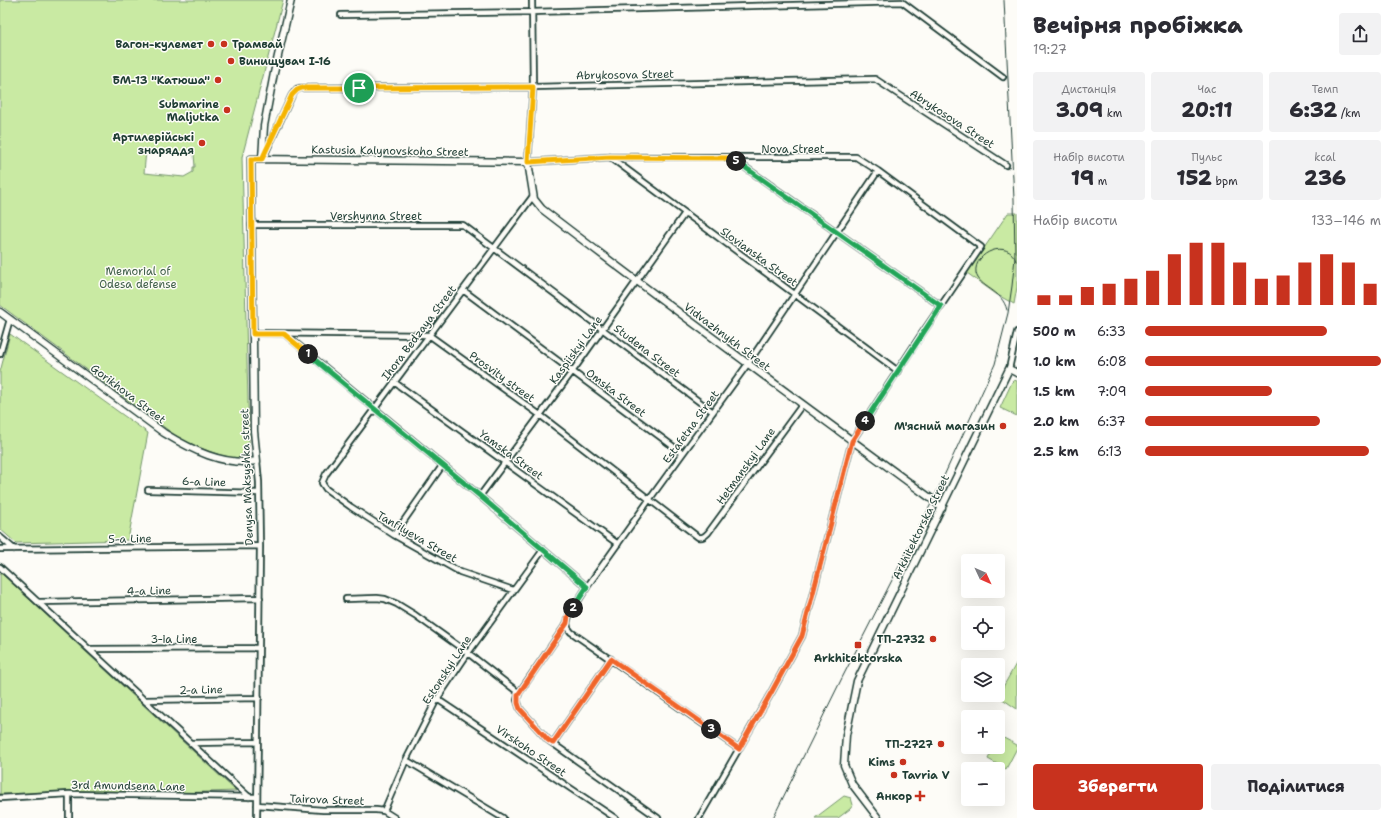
<!DOCTYPE html>
<html lang="uk">
<meta charset="utf-8">
<style>
:root{--surface:#fff;--page:#f2f2f3;--text:#2b2b33;--muted:#7c7c81;--accent:#c8321e}
body{margin:0;font-family:"Shantell Sans",sans-serif;background:var(--page);color:var(--text);height:100vh;display:flex;flex-direction:column;font-size:15px;white-space:nowrap}
*{box-sizing:border-box;margin:0}
p{font-size:13px;color:var(--muted)}
.icon{flex:none;width:22px;height:22px;fill:none;stroke:currentColor;stroke-width:2;stroke-linecap:round;stroke-linejoin:round}
.map{position:relative;flex:1;overflow:hidden}
.details{display:flex;flex-direction:column;background:var(--surface);width:380px}
.details>*{flex:none}
.needle{width:26px;rotate:134deg}
.controls{position:absolute;left:961px;top:554px;display:grid;gap:8px}
.controls a{display:grid;place-items:center;width:44px;height:44px;border-radius:4px;background:var(--surface);box-shadow:0 4px 16px #0002;font-size:20px}
.pin{position:absolute;display:grid;place-items:center;width:34px;height:34px;color:#fff;margin:-17px;border:2px solid #fff;border-radius:50%;box-shadow:0 1px 4px #0007}
.km{position:absolute;width:20px;height:20px;margin:-10px;border-radius:50%;background:#222;color:#fff;font-size:11px;line-height:20px;text-align:center}
.round{display:grid;place-items:center;flex:none;width:42px;height:42px;border-radius:4px;background:var(--page)}
.summary{display:flex;align-items:center;justify-content:space-between;height:68px;padding:0 16px}
h1{font-size:22px;font-weight:800;line-height:30px}
.stats{display:grid;grid-template-columns:repeat(3,1fr);gap:6px;height:68px;padding:4px 16px}
.stats div{display:grid;align-content:center;border-radius:4px;background:var(--page);text-align:center}
.stats b{font-size:20px;font-weight:800}
.stats small{font-size:11px;font-weight:400}
.stats p{font-size:11px}
.chart{height:112px;padding:8px 16px}
.chart p{display:flex;justify-content:space-between}
.chart svg{width:100%;height:72px;margin-top:4px;stroke:var(--accent);stroke-width:6}
.action{display:flex;gap:8px;margin-top:auto;padding:8px 16px}
.action a{flex:1;height:46px;border-radius:4px;background:var(--accent);color:#fff;font-size:16px;font-weight:800;line-height:46px;text-align:center}
.action a+a{background:var(--page);color:var(--text)}
ul{padding:0 16px;list-style:none;font-size:13px}
li{display:grid;grid-template-columns:64px 48px 1fr;align-items:center;height:30px}
li i{height:10px;border-radius:5px;background:var(--accent)}
main{display:flex;flex:1;min-height:0}
.map>svg:first-child{display:block}
.green{fill:#c9eaa3;stroke:#74946c;fill-rule:evenodd}
.lines{fill:none;stroke-linecap:round;stroke-linejoin:round}
.street-casing{stroke:#1f3d34;stroke-width:8}
.secondary-casing{stroke:#1f3d34;stroke-width:9}
.street{stroke:#fdfcf7;stroke-width:4.5}
.secondary{stroke:#fdfcf7;stroke-width:6}
.tram{stroke:#1f3d34;stroke-width:1}
.split-1-casing{stroke:#fff;stroke-width:8}
.split-2-casing{stroke:#fff;stroke-width:8}
.split-3-casing{stroke:#fff;stroke-width:8}
.split-4-casing{stroke:#fff;stroke-width:8}
.split-5-casing{stroke:#fff;stroke-width:8}
.split-6-casing{stroke:#fff;stroke-width:8}
.split-1{stroke:#f5b400;stroke-width:5}
.split-2{stroke:#22a559;stroke-width:5}
.split-3{stroke:#f0652b;stroke-width:5}
.split-4{stroke:#f0652b;stroke-width:5}
.split-5{stroke:#22a559;stroke-width:5}
.split-6{stroke:#f5b400;stroke-width:5}
.poi-dot{fill:#c8321e;stroke:#fdfcf7;stroke-width:1.5}
.labels{text-anchor:middle;dominant-baseline:central;stroke-width:3;stroke-linejoin:round;paint-order:stroke}
.poi-label{font-size:11px;font-weight:bold;fill:#1f3d34;stroke:#fdfcf7;text-anchor:end}
.street-label{font-size:11px;fill:#1f3d34;stroke:#fdfcf7}
.park-label{font-size:11px;fill:#41604a;stroke:#fdfcf7}
</style>
<main>
<div class="map">
<svg width="1017" height="818" viewBox="0 0 1017 818">
<rect width="100%" height="100%" fill="#fdfcf7"/>
<filter id="ink" filterUnits="userSpaceOnUse"><feTurbulence type="fractalNoise" baseFrequency=".025" numOctaves="2"/><feDisplacementMap in="SourceGraphic" scale="8" xChannelSelector="R" yChannelSelector="G"/><feConvolveMatrix kernelMatrix="1 2 1 2 8 2 1 2 1" color-interpolation-filters="sRGB"/></filter>
<g filter="url(#ink)">
<path class="green" d="M 0,0 L 283,0 L 242,157 L 249,444 C 248,450 247,455 241,457 C 229,462 188,443 176,436 L 0,305 ZM 146,150 L 194,154 L 195,167 L 193,167 L 193,172 L 184,177 L 144,173 Z
M 1008,213 L 1017,213 L 1017,287 L 1014,304 L 996,294 L 967,273 Z
M 10,334 L 148,433 L 128,540 L 16,543 L 0,529 L 0,372 Z
M 1014,380 L 1017,381 L 1017,416 L 1000,408 L 1012,382 Z
M 0,574 L 2,574 L 236,791 L 117,795 L 0,794 Z
M 1017,662 L 1017,709 L 998,696 Z
M 1000,736 L 1017,745 L 1017,748 L 1006,769 L 988,759 L 994,747 L 998,747 L 998,740 Z
M 844,796 L 851,798 L 853,805 L 850,809 L 838,818 L 815,818 Z"/>
<g class="lines">
<g class="street-casing">
<path id="street" d="M 532,0 L 533,87 L 528,162 L 610,157 L 856,157 L 878,171 L 981,247 L 919,338 L 852,441 L 802,636 L 771,693 L 699,818
M 341,15 L 532,12 L 902,2 L 1003,77
M 610,157 L 898,371
M 263,158 L 292,95 L 297,89 L 301,88 L 533,87 L 875,79 L 1006,165
M 732,158 L 941,306
M 251,225 L 463,225 L 713,412
M 463,290 L 682,453
M 253,333 L 429,335 L 540,415 L 698,537 C 703,538 705,536 708,533 L 802,405
M 285,334 L 480,496 L 587,587
M 0,354 L 10,319
M 1009,369 L 1017,332
M 394,382 L 618,544
M 257,461 L 259,482 L 260,546 L 257,818
M 148,490 L 259,493
M 480,496 L 572,372 L 685,213
M 394,535 L 442,466
M 0,537 L 14,549
M 0,549 L 260,546
M 0,567 L 249,797
M 513,590 L 460,572 L 394,535 L 351,507 L 326,489 L 322,483 L 326,474 L 533,196
M 346,599 L 377,598 L 385,599 L 397,604 L 415,615 L 468,653 L 519,693 L 517,700 L 520,709 L 548,740 L 658,818
M 39,602 L 260,598
M 567,623 L 568,628 L 571,632 L 739,749
M 89,649 L 259,648
M 519,693 L 567,623 L 569,615 L 587,587 L 649,500 L 747,365 L 878,171
M 437,699 L 615,818
M 144,700 L 259,698
M 191,743 L 257,742
M 553,743 L 611,659
M 406,760 L 503,818
M 0,798 L 69,794 L 257,797
M 257,805 L 323,810 L 376,810 L 384,811 L 395,818
M 384,811 L 406,760 L 437,699 L 468,653 L 543,550
M 69,818 L 69,794"/>
</g>
<g class="secondary-casing">
<path id="secondary" d="M 262,159 L 264,126 L 274,73 L 291,0
M 0,312 L 164,433 C 192,450 223,466 257,461 L 254,431 L 251,159 L 528,162 L 534,199 L 542,209 C 671,308 802,404 933,500 L 942,508
M 878,818 L 852,784 L 844,765 L 846,735 L 857,681 L 1009,369 L 1017,373"/>
</g>
<use href="#street" class="street"/>
<use href="#secondary" class="secondary"/>
<path class="tram" d="M 1007,310 C 1002,289 979,288 976,273 C 973,252 1009,238 1016,261
M 773,818 L 842,678 L 933,500 L 995,364 L 1008,313 L 1012,286 L 1015,258 L 1014,199 L 1004,0"/>
</g>
</g>
<g class="lines" filter="url(#ink)">
<g class="split-1-casing">
<path id="split-1" d="M 308,354 L 284,334 L 253,334 L 251,159 L 262,159 L 292,95 L 297,90 L 302,88 L 359,88"/>
</g>
<g class="split-2-casing">
<path id="split-2" d="M 308,354 L 480,496 L 587,587 L 573,608"/>
</g>
<g class="split-3-casing">
<path id="split-3" d="M 573,608 L 568,616 L 567,623 L 518,695 L 518,703 L 520,709 L 548,740 L 553,743 L 611,659 L 711,729"/>
</g>
<g class="split-4-casing">
<path id="split-4" d="M 711,729 L 739,749 L 771,693 L 802,636 L 852,441 L 865,421"/>
</g>
<g class="split-5-casing">
<path id="split-5" d="M 736,161 L 941,306 L 865,421"/>
</g>
<g class="split-6-casing">
<path id="split-6" d="M 359,88 L 533,87 L 528,162 L 610,157 L 732,158 L 736,161"/>
</g>
<use href="#split-1" class="split-1"/>
<use href="#split-2" class="split-2"/>
<use href="#split-3" class="split-3"/>
<use href="#split-4" class="split-4"/>
<use href="#split-5" class="split-5"/>
<use href="#split-6" class="split-6"/>
</g>
<g class="poi-dot">
<circle cx="211" cy="44" r="4"/>
<circle cx="224" cy="44" r="4"/>
<circle cx="231" cy="61" r="4"/>
<circle cx="218" cy="80" r="4"/>
<circle cx="227" cy="110" r="4"/>
<circle cx="202" cy="143" r="4"/>
<circle cx="1003" cy="426" r="4"/>
<circle cx="933" cy="639" r="4"/>
<rect x="854" y="641" width="8" height="8" rx="2"/>
<circle cx="941" cy="744" r="4"/>
<circle cx="903" cy="762" r="4"/>
<circle cx="894" cy="775" r="4"/>
<path d="M918 790h4v4h4v4h-4v4h-4v-4h-4v-4h4z"/>
</g>
<g class="labels">
<g class="poi-label">
<text x="203" y="44">Вагон-кулемет</text>
<text x="232" y="44" text-anchor="start">Трамвай</text>
<text x="239" y="61" text-anchor="start">Винищувач І-16</text>
<text x="210" y="80">БМ-13 "Катюша"</text>
<text x="219" y="104">Submarine<tspan x="219" dy="13">Maljutka</tspan></text>
<text x="194" y="137">Артилерійські<tspan x="194" dy="13">знаряддя</tspan></text>
<text x="995" y="426">М'ясний магазин</text>
<text x="925" y="639">ТП-2732</text>
<text x="858" y="658" text-anchor="middle">Arkhitektorska</text>
<text x="933" y="744">ТП-2727</text>
<text x="895" y="762">Kims</text>
<text x="902" y="775" text-anchor="start">Tavria V</text>
<text x="912" y="796">Анкор</text>
</g>
<g class="street-label">
<text transform="translate(625 75) rotate(-1)">Abrykosova Street</text>
<text transform="translate(952 119) rotate(33)">Abrykosova Street</text>
<text x="793" y="149">Nova Street</text>
<text transform="translate(390 151) rotate(1)">Kastusia Kalynovskoho Street</text>
<text x="376" y="216">Vershynna Street</text>
<text transform="translate(759 257) rotate(36)">Slovianska Street</text>
<text transform="translate(419 333) rotate(-53)">Ihora Bedzaya Street</text>
<text transform="translate(727 337) rotate(37)">Vidvazhnykh Street</text>
<text transform="translate(576 350) rotate(-54)">Kaspiiskyi Lane</text>
<text transform="translate(647 351) rotate(37)">Studena Street</text>
<text transform="translate(502 377) rotate(36)">Prosvity street</text>
<text transform="translate(616 393) rotate(37)">Omska Street</text>
<text transform="translate(128 394) rotate(37)">Gorikhova Street</text>
<text transform="translate(691 427) rotate(-54)">Estafetna Street</text>
<text transform="translate(511 455) rotate(36)">Yamska Street</text>
<text transform="translate(746 466) rotate(-54)">Hetmanskyi Lane</text>
<text transform="translate(247 477) rotate(-92)">Denysa Maksyshka street</text>
<text transform="translate(204 482) rotate(2)">6-a Line</text>
<text transform="translate(921 527) rotate(-64)">Arkhitektorska Street</text>
<text transform="translate(417 537) rotate(30)">Tanfilyeva Street</text>
<text transform="translate(130 539) rotate(-1)">5-a Line</text>
<text transform="translate(149 591) rotate(-1)">4-a Line</text>
<text x="174" y="639">3-ia Line</text>
<text transform="translate(447 670) rotate(-57)">Estonskyi Lane</text>
<text transform="translate(201 690) rotate(-1)">2-a Line</text>
<text transform="translate(531 751) rotate(34)">Virskoho Street</text>
<text transform="translate(128 786) rotate(1)">3rd Amundsena Lane</text>
<text transform="translate(327 800) rotate(2)">Tairova Street</text>
</g>
<g class="park-label">
<text x="138" y="271">Memorial of<tspan x="138" dy="13">Odesa defense</tspan></text>
</g>
</g>
</svg>
<div class="controls">
<a><svg class="needle" viewBox="-14 -14 28 28"><path d="M0-13l5 13h-10z" fill="#e53935"/><path d="M0 13l5-13h-10z" fill="#7c7c81"/></svg></a>
<a><svg class="icon" aria-label="locate" viewBox="0 0 24 24"><circle cx="12" cy="12" r="6"/><path d="M12 2v4M12 18v4M2 12h4M18 12h4"/></svg></a>
<a><svg class="icon" aria-label="layers" viewBox="0 0 24 24"><path d="M12 4l9 5-9 5-9-5zM3 14l9 5 9-5"/></svg></a>
<a>+</a>
<a>−</a>
</div>
<div class="pin" style="left:359px;top:88px;background:#1e9e55"><svg class="icon" aria-label="arrive" viewBox="0 0 24 24"><path d="M6 21V4h12l-3 4 3 4H6"/></svg></div>
<b class="km" style="left:308px;top:354px">1</b>
<b class="km" style="left:573px;top:608px">2</b>
<b class="km" style="left:711px;top:729px">3</b>
<b class="km" style="left:865px;top:421px">4</b>
<b class="km" style="left:736px;top:161px">5</b>
</div>
<section class="details">
<div class="summary"><div><h1>Вечірня пробіжка</h1><p>19:27</p></div><a class="round"><svg class="icon" aria-label="share" viewBox="0 0 24 24"><path d="M12 15V3M7 8l5-5 5 5M5 13v7h14v-7"/></svg></a></div>
<div class="stats">
<div><p>Дистанція</p><b>3.09<small> km</small></b></div>
<div><p>Час</p><b>20:11</b></div>
<div><p>Темп</p><b>6:32<small> /km</small></b></div>
</div>
<div class="stats">
<div><p>Набір висоти</p><b>19<small> m</small></b></div>
<div><p>Пульс</p><b>152<small> bpm</small></b></div>
<div><p>kcal</p><b>236</b></div>
</div>
<div class="chart"><p><span>Набір висоти</span>133–146 m</p>
<svg viewBox="0 0 160 44" preserveAspectRatio="none"><path d="M5 44V38M15 44V38M25 44V33M35 44V31M45 44V28M55 44V23M65 44V13M75 44V6M85 44V6M95 44V18M105 44V28M115 44V26M125 44V18M135 44V13M145 44V18M155 44V31"/></svg>
</div>
<ul>
<li><b>500 m</b>6:33<i style="width:77%"></i></li>
<li><b>1.0 km</b>6:08<i style="width:100%"></i></li>
<li><b>1.5 km</b>7:09<i style="width:54%"></i></li>
<li><b>2.0 km</b>6:37<i style="width:74%"></i></li>
<li><b>2.5 km</b>6:13<i style="width:95%"></i></li>
</ul>
<div class="action"><a>Зберегти</a><a>Поділитися</a></div>
</section>
</main>
